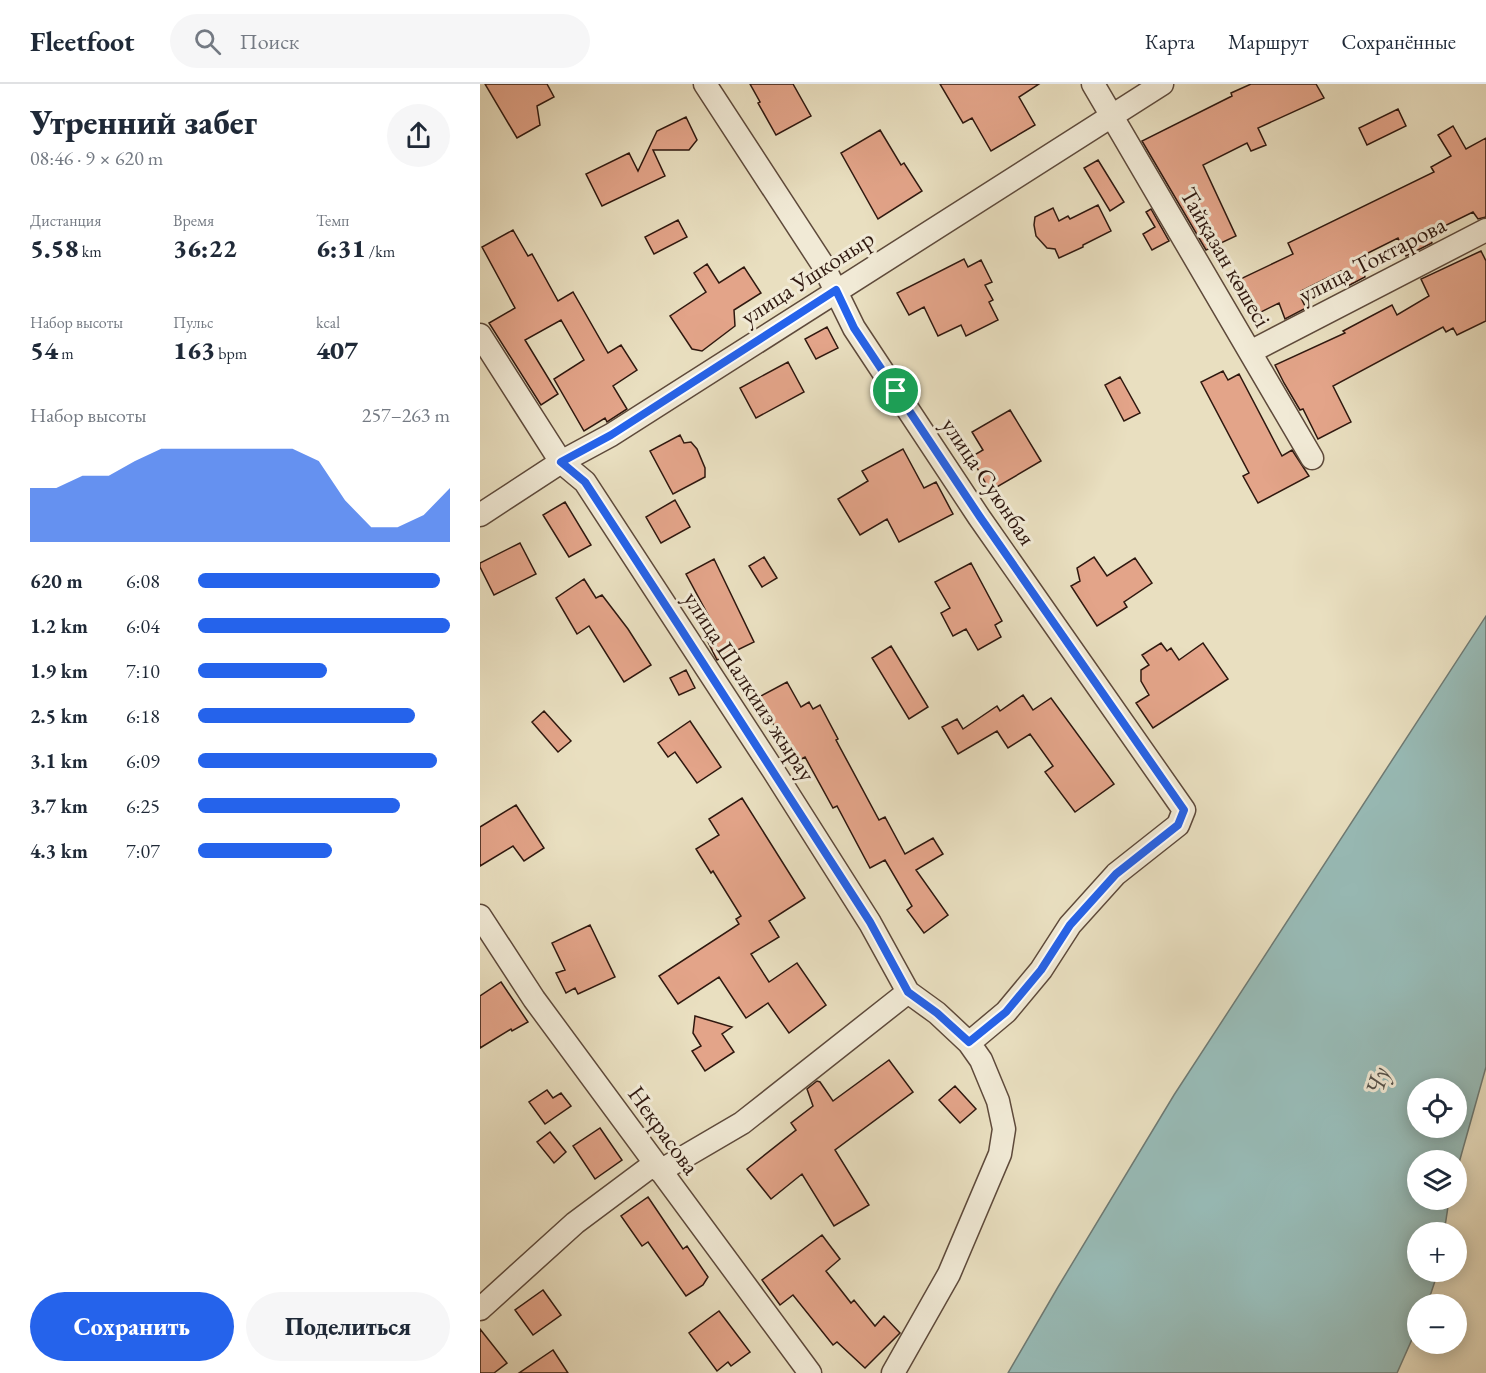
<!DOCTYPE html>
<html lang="ru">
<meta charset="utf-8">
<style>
:root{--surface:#fff;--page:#f6f6f7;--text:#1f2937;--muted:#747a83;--line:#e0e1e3;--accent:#2563eb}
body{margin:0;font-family:"EB Garamond",serif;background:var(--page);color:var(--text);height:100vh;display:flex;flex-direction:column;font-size:22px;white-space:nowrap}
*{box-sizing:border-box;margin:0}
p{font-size:20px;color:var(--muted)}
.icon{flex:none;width:33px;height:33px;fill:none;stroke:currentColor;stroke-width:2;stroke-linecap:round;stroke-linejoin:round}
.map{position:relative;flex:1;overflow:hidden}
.sheet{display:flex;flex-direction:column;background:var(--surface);width:480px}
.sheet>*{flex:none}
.buttons{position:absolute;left:927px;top:994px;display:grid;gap:12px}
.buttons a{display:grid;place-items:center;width:60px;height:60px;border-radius:50%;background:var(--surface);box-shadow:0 3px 15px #0003;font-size:30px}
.pin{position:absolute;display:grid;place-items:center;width:51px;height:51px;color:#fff;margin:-26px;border:3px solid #fff;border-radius:50%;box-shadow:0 2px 6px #0007}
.round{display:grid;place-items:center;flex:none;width:63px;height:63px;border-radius:32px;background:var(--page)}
.head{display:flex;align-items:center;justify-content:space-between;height:102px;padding:0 30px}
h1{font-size:33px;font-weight:800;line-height:45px}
.metrics{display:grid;grid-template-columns:repeat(3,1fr);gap:9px;height:102px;padding:6px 30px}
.metrics div{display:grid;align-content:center}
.metrics b{font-size:26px;font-weight:800}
.metrics small{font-size:16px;font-weight:400}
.metrics p{font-size:16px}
.chart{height:168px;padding:12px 30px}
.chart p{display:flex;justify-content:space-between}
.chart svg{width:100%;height:108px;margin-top:6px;fill:var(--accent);opacity:.7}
.primary-button{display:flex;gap:12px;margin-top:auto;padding:12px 30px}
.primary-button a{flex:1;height:69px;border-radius:36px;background:var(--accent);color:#fff;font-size:24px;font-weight:800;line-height:69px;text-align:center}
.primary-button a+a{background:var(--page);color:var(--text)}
ul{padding:0 30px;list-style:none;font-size:20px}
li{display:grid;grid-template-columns:96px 72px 1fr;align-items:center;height:45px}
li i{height:15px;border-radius:8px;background:var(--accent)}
header{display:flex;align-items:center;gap:36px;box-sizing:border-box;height:84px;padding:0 30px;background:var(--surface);border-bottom:2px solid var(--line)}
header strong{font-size:28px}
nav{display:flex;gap:33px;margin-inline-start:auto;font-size:21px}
.search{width:420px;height:54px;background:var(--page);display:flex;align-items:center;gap:15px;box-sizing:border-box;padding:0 21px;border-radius:33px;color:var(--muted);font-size:22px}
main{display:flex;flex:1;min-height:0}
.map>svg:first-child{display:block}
.water{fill:#98bcb8;stroke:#6e7a74;stroke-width:1.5;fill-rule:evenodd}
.building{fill:#e3a489;stroke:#2f180f;stroke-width:1.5}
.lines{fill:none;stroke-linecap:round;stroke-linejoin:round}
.minor-casing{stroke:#5e4a3b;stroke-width:25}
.minor{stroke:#f1ead6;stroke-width:22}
.route-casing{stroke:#fff;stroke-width:12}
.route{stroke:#2563eb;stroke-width:8}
.labels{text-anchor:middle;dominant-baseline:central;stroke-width:6;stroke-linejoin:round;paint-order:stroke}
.street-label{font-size:24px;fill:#2f180f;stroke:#f1ead6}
.water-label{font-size:26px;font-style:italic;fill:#54514a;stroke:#f1ead6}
</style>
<header>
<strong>Fleetfoot</strong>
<div class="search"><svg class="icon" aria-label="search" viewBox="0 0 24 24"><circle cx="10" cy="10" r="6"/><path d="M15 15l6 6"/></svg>Поиск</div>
<nav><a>Карта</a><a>Маршрут</a><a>Сохранённые</a></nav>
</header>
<main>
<section class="sheet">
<div class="head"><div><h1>Утренний забег</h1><p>08:46 · 9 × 620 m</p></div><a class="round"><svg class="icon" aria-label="share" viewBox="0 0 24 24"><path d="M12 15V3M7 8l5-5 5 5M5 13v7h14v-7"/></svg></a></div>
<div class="metrics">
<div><p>Дистанция</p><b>5.58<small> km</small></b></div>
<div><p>Время</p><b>36:22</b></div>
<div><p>Темп</p><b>6:31<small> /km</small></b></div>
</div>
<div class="metrics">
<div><p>Набор высоты</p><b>54<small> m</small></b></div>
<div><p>Пульс</p><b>163<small> bpm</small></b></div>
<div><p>kcal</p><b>407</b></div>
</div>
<div class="chart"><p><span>Набор высоты</span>257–263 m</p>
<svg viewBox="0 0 160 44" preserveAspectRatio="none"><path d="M0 44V22L10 22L20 17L30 17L40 11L50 6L60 6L70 6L80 6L90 6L100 6L110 11L120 27L130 38L140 38L150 33L160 22V44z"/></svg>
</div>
<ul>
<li><b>620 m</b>6:08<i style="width:96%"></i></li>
<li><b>1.2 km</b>6:04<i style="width:100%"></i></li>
<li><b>1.9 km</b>7:10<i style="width:51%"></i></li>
<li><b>2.5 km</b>6:18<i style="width:86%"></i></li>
<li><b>3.1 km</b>6:09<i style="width:95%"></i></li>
<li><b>3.7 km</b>6:25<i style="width:80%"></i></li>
<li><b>4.3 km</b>7:07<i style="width:53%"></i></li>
</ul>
<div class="primary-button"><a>Сохранить</a><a>Поделиться</a></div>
</section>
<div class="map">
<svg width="1006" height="1289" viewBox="0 0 1006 1289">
<rect width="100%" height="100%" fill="#e9dfc0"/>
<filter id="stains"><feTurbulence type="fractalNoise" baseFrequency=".00333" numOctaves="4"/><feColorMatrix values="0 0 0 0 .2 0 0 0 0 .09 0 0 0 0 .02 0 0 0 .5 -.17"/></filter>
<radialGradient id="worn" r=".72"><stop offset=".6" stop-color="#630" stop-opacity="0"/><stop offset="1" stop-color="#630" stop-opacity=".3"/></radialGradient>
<path class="water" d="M 1006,532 L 1006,983 L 977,1086 L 976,1077 L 938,1077 L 938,1116 L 969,1116 L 964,1149 L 938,1149 L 938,1188 L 958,1188 L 947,1221 L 938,1221 L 937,1244 L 917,1289 L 528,1289 L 578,1203 L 694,1011 ZM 938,1005 L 976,1005 L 976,1044 L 938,1044 Z"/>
<path class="building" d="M 5,0 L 67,0 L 74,13 L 57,22 L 60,41 L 37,54 Z
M 270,0 L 313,0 L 331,32 L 296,51 L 278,19 L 280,18 Z
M 460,0 L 559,0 L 539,13 L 555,41 L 511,67 L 492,34 L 483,39 Z
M 771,0 L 836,0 L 844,14 L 778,44 L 786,61 L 771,67 L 767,59 L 723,81 L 756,152 L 726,166 L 662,57 L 752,12 L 751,9 Z
M 918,25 L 926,42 L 887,61 L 879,44 Z
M 206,33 L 217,56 L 209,66 L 173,66 L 185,92 L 122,122 L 106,90 L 149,69 L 158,87 L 177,47 Z
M 973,42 L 986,65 L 1006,54 L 1006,133 L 998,135 L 993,128 L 948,150 L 952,159 L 926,172 L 918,154 L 888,169 L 888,174 L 879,178 L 885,193 L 868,202 L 861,187 L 821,207 L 822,209 L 819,210 L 826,224 L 805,235 L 799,219 L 771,233 L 754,198 L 813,170 L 808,159 L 954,88 L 951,83 L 971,72 L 958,51 Z
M 400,46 L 421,81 L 424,79 L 442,107 L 398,135 L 361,69 Z
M 618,76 L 644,118 L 630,127 L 604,84 Z
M 618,121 L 631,147 L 603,161 L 603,163 L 579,174 L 575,165 L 567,164 L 556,152 L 554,141 L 555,133 L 573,124 L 579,137 L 588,132 L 590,135 Z
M 671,125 L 689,157 L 672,166 L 663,150 L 675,143 L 666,128 Z
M 198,136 L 207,153 L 174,170 L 165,153 Z
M 33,146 L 48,172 L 52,170 L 78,217 L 93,208 L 128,269 L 141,261 L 157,286 L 133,302 L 147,325 L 127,338 L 125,334 L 104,347 L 74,295 L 104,276 L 81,236 L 45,256 L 78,310 L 61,321 L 9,239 L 35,224 L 2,163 Z
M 1001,167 L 1006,177 L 1006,237 L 977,251 L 973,244 L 966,248 L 963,243 L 853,302 L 871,338 L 838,355 L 823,325 L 820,326 L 804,299 L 795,281 L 865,249 L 863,247 L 912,221 L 917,231 L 949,212 L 941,195 Z
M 484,175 L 488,183 L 501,176 L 512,198 L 505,201 L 513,216 L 509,218 L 518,236 L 486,252 L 481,241 L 458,252 L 444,223 L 429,231 L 417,209 Z
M 227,180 L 239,199 L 264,183 L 281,209 L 254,226 L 255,242 L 222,267 L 212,265 L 190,232 L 226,208 L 214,189 Z
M 347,243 L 358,264 L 336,275 L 325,255 Z
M 308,278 L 324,308 L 276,334 L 260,304 Z
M 743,287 L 748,296 L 759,290 L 802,372 L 812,366 L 829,392 L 778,419 L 763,392 L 769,389 L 721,298 Z
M 640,293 L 660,329 L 644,337 L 625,301 Z
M 530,326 L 561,377 L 510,407 L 491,373 L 503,366 L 492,348 Z
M 200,351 L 204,359 L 211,358 L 217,365 L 225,384 L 225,393 L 193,410 L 170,367 Z
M 423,365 L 444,404 L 456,398 L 473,430 L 419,458 L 407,435 L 380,451 L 358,415 L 388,397 L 382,387 Z
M 195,416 L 210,443 L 181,459 L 166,433 Z
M 85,418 L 111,461 L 89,473 L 63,431 Z
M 40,459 L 56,490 L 14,511 L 0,483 L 0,479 Z
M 284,473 L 297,494 L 282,503 L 269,482 Z
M 614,473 L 627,492 L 655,474 L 672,499 L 644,518 L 647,523 L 617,542 L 591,502 L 600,497 L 597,484 Z
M 234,475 L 274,558 L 237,576 L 223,548 L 234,542 L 206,490 Z
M 491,479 L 522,537 L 515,541 L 521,553 L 498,566 L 486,545 L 473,552 L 461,529 L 470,524 L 455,498 Z
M 104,495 L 116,514 L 122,511 L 148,545 L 171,581 L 144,598 L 109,542 L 97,550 L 76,514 Z
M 681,559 L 687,567 L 691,564 L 699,576 L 723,559 L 748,595 L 673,644 L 656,619 L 669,611 L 661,597 L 661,586 L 669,581 L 662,571 Z
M 411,562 L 448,623 L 429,635 L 392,574 Z
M 206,586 L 215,604 L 199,611 L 190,594 Z
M 307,598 L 321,623 L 329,618 L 333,625 L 340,621 L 358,655 L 356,656 L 399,736 L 405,733 L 425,770 L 453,754 L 463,770 L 436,786 L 468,831 L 444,849 L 427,826 L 432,822 L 405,776 L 390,784 L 357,722 L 353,724 L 325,673 L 314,679 L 279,613 Z
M 543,611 L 553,626 L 571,614 L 634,700 L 595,728 L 565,688 L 573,682 L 550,650 L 528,664 L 517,647 L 478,670 L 462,643 L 477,635 L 483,645 L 517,622 L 520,627 Z
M 64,627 L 91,657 L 78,668 L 52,638 Z
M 210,637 L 241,683 L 217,699 L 195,668 L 188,673 L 178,659 Z
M 262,714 L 325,814 L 289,837 L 299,853 L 271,870 L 289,898 L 317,879 L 346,921 L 309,949 L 288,919 L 266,934 L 239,893 L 198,920 L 179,892 L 259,840 L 256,835 L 261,832 L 233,787 L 231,789 L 216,765 L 239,751 L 229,735 Z
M 36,721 L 64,764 L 44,777 L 33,762 L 0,782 L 0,743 Z
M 110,841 L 135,893 L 98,910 L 95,904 L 86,909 L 76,889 L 85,886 L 72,859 Z
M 21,898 L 48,938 L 32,947 L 31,945 L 0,964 L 0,912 Z
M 215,932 L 252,943 L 242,950 L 254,968 L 225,987 L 212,967 L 221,962 L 213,949 Z
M 409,976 L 433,1008 L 355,1066 L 389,1121 L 354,1142 L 322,1090 L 291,1115 L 267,1085 L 316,1046 L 311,1039 L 333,1022 L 327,1005 L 337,997 L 340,998 L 353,1017 Z
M 475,1002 L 496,1025 L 480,1039 L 459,1016 Z
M 67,1006 L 73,1014 L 81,1009 L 91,1022 L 65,1040 L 49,1018 Z
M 120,1044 L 142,1076 L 115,1095 L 93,1062 Z
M 70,1048 L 86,1068 L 74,1079 L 57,1058 Z
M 168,1113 L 203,1165 L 207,1162 L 228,1193 L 223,1201 L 206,1212 L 168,1158 L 162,1162 L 141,1132 Z
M 342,1151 L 360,1175 L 346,1187 L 371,1219 L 374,1216 L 395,1242 L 404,1232 L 420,1249 L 385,1284 L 357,1258 L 353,1261 L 313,1211 L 300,1221 L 282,1196 Z
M 63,1206 L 81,1231 L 53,1251 L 35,1226 Z
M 239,1227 L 270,1268 L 251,1282 L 248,1278 L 237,1287 L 209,1249 Z
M 0,1245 L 27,1279 L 14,1289 L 0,1289 Z
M 73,1266 L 88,1289 L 39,1289 Z"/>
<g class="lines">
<g class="minor-casing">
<path id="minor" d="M 225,0 L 343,181 L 374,244 L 499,433 L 704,726 L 698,741 L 636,790 L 590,841 L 561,886 L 526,928 L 489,959
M 613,0 L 832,374
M 0,251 L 81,378 L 105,398 L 293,686 L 390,839 L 428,908 L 457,929 L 489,959 L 501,976 L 518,1017 L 524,1045 L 520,1070 L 469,1190 L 413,1289
M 770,268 L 1006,146
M 0,431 L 81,378 L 131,351 L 682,0
M 0,832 L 54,915 L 330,1289
M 180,1087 L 262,1039 L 428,908
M 0,1225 L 95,1139 L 174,1080"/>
</g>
<use href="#minor" class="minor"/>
</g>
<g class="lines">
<g class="route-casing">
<path id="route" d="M 356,206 L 374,244 L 500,433 L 704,726 L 698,741 L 636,790 L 590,841 L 561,886 L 526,928 L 489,958 L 457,929 L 428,908 L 390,838 L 199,542 L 105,398 L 81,378 L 131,351 Z"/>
</g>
<use href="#route" class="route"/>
</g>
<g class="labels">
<g class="street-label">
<text transform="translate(746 173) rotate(60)">Тайқазан көшесі</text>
<text transform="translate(892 175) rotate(-27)">улица Токтарова</text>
<text transform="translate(327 193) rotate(-33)">улица Ушконыр</text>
<text transform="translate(509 397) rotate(56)">улица Суюнбая</text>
<text transform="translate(270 602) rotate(57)">улица Шалкииз жырау</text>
<text transform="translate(184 1046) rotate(54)">Некрасова</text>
</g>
<g class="water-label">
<text transform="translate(897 997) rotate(-73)">Чу</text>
</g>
</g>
<rect width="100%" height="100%" filter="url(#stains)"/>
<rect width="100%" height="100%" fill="url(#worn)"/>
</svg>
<div class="buttons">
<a><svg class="icon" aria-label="locate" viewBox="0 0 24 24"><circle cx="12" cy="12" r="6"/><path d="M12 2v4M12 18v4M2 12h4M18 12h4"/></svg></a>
<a><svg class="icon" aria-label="layers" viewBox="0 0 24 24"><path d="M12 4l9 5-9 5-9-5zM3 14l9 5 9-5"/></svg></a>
<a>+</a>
<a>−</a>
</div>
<div class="pin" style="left:416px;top:307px;background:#1e9e55"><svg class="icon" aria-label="arrive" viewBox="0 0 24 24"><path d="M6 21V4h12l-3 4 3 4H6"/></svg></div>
</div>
</main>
